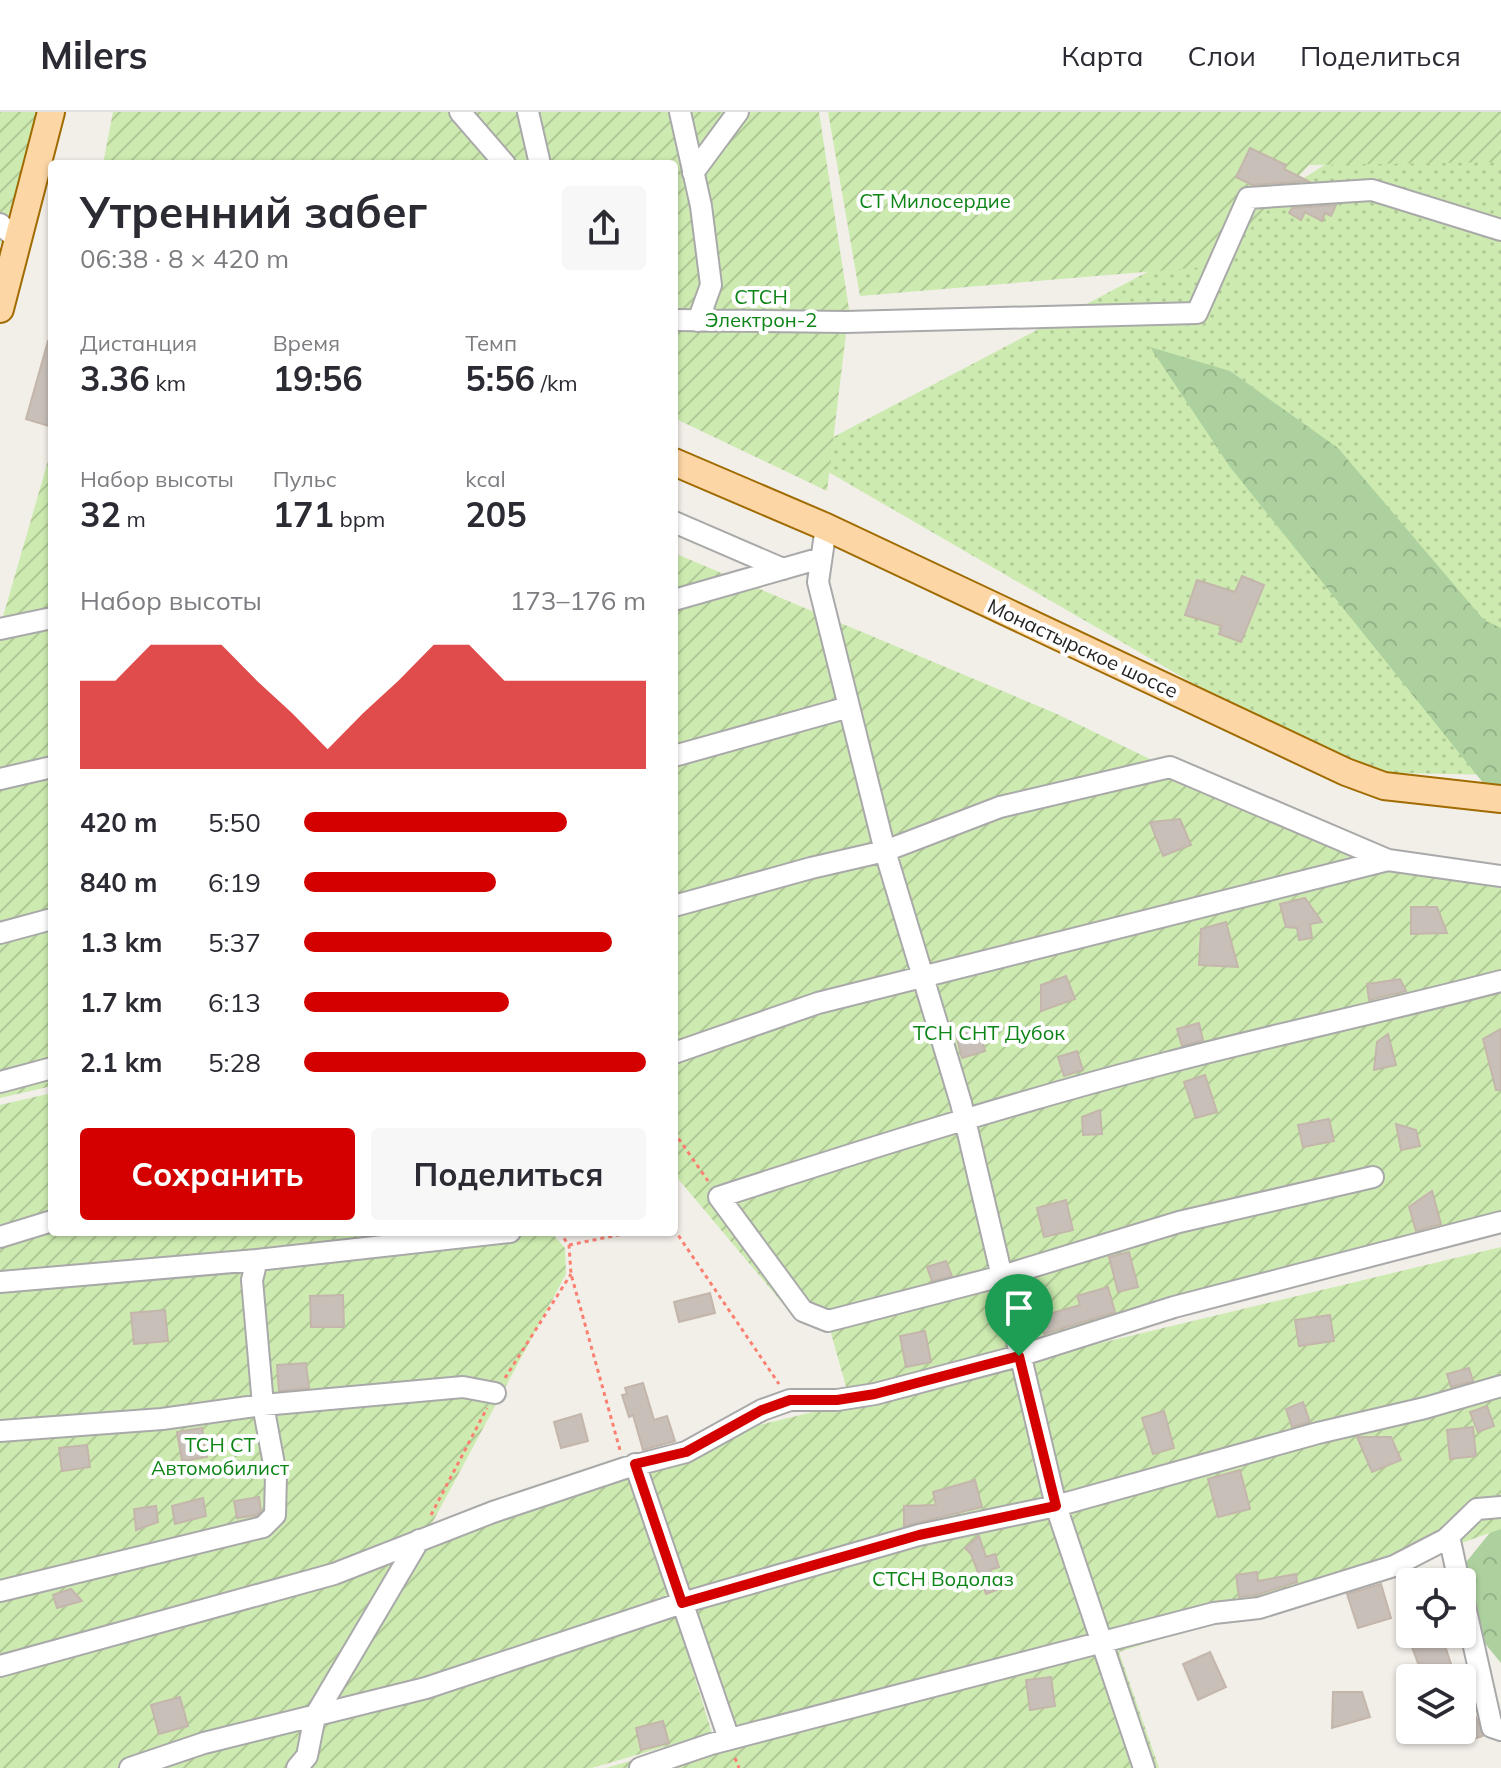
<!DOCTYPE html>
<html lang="ru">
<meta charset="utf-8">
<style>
:root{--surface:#fff;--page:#f7f7f7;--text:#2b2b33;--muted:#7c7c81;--line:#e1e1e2;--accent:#d40000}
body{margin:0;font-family:Mulish,sans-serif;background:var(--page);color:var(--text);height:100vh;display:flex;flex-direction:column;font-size:30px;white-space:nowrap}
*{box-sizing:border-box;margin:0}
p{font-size:26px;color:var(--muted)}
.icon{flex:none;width:44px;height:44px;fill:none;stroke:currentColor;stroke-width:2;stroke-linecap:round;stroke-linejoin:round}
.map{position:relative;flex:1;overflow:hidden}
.sheet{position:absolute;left:48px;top:48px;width:630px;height:1076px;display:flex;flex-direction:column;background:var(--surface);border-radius:8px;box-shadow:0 2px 6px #0004}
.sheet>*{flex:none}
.tools{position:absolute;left:1396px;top:1456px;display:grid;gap:16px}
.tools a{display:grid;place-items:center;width:80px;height:80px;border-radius:8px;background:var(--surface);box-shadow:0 2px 6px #0004;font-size:40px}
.pin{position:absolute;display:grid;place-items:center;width:68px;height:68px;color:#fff;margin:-82px -34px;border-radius:50% 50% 50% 0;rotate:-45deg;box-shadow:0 0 8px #0007}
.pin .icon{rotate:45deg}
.round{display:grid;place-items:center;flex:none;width:84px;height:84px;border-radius:8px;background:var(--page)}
.summary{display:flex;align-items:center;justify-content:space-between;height:136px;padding:0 32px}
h1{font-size:44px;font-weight:700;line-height:60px}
.stats{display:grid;grid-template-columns:repeat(3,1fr);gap:12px;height:136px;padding:8px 32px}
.stats div{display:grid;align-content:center}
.stats b{font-size:34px;font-weight:700}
.stats small{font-size:22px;font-weight:400}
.stats p{font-size:22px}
.chart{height:224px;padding:16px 32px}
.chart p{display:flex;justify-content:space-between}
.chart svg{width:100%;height:144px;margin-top:8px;fill:var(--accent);opacity:.7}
.cta{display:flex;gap:16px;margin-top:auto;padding:16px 32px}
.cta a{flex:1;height:92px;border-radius:8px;background:var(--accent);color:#fff;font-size:32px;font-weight:700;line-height:92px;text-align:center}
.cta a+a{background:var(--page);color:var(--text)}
ul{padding:0 32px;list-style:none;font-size:26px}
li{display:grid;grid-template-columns:128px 96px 1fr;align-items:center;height:60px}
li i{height:20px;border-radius:10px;background:var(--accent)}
header{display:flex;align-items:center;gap:48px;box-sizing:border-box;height:112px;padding:0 40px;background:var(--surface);border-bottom:2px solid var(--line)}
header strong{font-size:38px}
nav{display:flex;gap:44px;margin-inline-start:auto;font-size:28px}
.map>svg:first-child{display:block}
.grass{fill:url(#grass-dots)}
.forest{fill:url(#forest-crowns)}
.garden{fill:url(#garden-furrows)}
.building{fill:#c7bfb8;stroke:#c4b6ab;stroke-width:2}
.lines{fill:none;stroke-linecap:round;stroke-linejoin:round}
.minor-casing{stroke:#a9a9a9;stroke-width:24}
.major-casing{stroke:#a06b00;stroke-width:30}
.path{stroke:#fa8072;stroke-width:3;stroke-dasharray:4 4;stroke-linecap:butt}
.minor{stroke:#fff;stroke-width:20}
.major{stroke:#fcd6a4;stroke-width:26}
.route-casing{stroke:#fff;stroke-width:16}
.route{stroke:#d40000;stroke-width:10}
.labels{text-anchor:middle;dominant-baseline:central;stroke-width:8;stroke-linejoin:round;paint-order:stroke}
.park-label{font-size:20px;fill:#0c8416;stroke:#fff}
.street-label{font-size:20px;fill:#222;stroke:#fff}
</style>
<header>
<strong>Milers</strong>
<nav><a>Карта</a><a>Слои</a><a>Поделиться</a></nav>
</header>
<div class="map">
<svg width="1501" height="1656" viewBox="0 0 1501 1656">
<defs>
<pattern id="grass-dots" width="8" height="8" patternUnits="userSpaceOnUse" patternTransform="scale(2)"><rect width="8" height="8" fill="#cdebb0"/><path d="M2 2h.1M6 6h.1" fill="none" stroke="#b0c997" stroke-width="1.8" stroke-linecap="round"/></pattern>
<pattern id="forest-crowns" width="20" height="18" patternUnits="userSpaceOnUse" patternTransform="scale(2)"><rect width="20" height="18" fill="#add19e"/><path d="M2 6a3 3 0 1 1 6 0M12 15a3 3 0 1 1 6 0" fill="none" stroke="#95b388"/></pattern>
<pattern id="garden-furrows" width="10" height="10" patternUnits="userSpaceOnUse" patternTransform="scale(2)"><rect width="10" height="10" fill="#cdebb0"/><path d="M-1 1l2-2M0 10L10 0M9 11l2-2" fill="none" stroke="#b0c997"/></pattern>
</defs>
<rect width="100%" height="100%" fill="#f2efe9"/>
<path class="grass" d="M 1409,0 L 1501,0 L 1501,663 L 1346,660 L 799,343 L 1191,137 Z"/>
<path class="forest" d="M 1150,235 L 1230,259 L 1338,336 L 1484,508 L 1501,516 L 1501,682 L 1492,682 L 1230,355 Z
M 1501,1407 L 1501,1551 L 1469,1512 L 1463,1454 Z"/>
<path class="garden" d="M 0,0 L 38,0 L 0,134 Z
M 113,0 L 819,0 L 849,197 L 827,379 L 674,306 L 674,52 L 103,52 Z
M 828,0 L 1501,0 L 1501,52 L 1496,50 L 1309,53 L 1216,154 L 860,184 Z
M 52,335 L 52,974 L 0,986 L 0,515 Z
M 674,441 L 1057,602 L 1348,743 L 1501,758 L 1501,1113 L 848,1282 L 829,1214 L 795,1206 L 674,1062 Z
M 52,981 L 52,1120 L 551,1120 L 565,1136 L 566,1162 L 422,1430 L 632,1362 L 712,1621 L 592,1656 L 0,1656 L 0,993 Z
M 1501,1135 L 1501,1417 L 1422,1445 L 1119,1540 L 1159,1656 L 606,1656 L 717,1624 L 634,1343 Z"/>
<path class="building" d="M 1250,36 L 1286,53 L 1284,57 L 1308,69 L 1252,73 L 1236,65 Z
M 1336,93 L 1331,104 L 1325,101 L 1322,109 L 1305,100 L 1301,108 L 1289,101 L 1292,96 Z
M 48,229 L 52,230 L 52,315 L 26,307 Z
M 1242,464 L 1264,473 L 1241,530 L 1219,522 L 1222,514 L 1185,503 L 1197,468 L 1235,480 Z
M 1180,707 L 1191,733 L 1163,744 L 1150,710 Z
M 1305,786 L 1322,810 L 1310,812 L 1312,826 L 1299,828 L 1297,816 L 1286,815 L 1280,792 Z
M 1411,795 L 1437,795 L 1447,821 L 1411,822 Z
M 1226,810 L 1238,855 L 1199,853 L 1201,817 Z
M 1066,864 L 1075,887 L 1041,899 L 1041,873 Z
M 1400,867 L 1406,879 L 1369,888 L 1367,872 Z
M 1199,911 L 1203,928 L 1182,934 L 1177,917 Z
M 979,916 L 985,939 L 962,946 L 956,923 Z
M 1501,917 L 1501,978 L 1496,978 L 1483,927 Z
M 1388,922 L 1396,953 L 1374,958 L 1377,930 Z
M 1077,939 L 1083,958 L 1064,964 L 1058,945 Z
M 1205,963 L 1217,1000 L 1196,1006 L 1184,970 Z
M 1100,998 L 1102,1022 L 1083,1023 L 1082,1005 Z
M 1329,1007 L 1334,1029 L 1303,1035 L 1298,1013 Z
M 1396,1012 L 1416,1018 L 1420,1034 L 1401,1038 Z
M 1432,1079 L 1441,1112 L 1416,1119 L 1409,1095 Z
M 1066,1088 L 1073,1118 L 1044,1125 L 1037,1096 Z
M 1129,1140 L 1138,1175 L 1118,1180 L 1109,1145 Z
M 946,1149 L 952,1164 L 932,1169 L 927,1155 Z
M 1108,1175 L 1115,1200 L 1044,1222 L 1039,1205 L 1080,1193 L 1077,1184 Z
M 710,1181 L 715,1201 L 679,1210 L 674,1190 Z
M 343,1183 L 344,1215 L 311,1215 L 310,1184 Z
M 165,1198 L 168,1229 L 134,1232 L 131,1201 Z
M 1330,1203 L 1334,1229 L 1299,1234 L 1295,1208 Z
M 925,1219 L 931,1250 L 906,1255 L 900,1224 Z
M 306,1251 L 309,1276 L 279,1279 L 277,1253 Z
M 1469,1256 L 1473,1269 L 1451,1275 L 1447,1262 Z
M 643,1271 L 654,1308 L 667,1304 L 675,1329 L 643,1338 L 633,1303 L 629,1305 L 622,1283 L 627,1282 L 625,1276 Z
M 1303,1290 L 1310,1310 L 1292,1315 L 1286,1297 Z
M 1487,1294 L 1494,1314 L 1478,1320 L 1470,1300 Z
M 1164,1299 L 1174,1336 L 1153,1342 L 1142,1306 Z
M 581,1302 L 588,1329 L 561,1336 L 554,1310 Z
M 1473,1315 L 1476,1344 L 1450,1347 L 1447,1318 Z
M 202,1316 L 207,1345 L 182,1349 L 177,1320 Z
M 1357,1325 L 1391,1325 L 1401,1348 L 1372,1360 Z
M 87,1333 L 90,1355 L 62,1359 L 59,1336 Z
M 1240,1358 L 1250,1397 L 1218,1405 L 1208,1367 Z
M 975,1368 L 982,1395 L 904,1414 L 904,1394 L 936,1393 L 933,1380 Z
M 259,1385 L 261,1399 L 257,1403 L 237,1406 L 234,1389 Z
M 203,1386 L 206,1404 L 175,1412 L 172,1394 Z
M 156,1394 L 158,1410 L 136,1418 L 134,1397 Z
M 979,1424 L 986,1445 L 995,1442 L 999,1455 L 990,1458 L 997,1478 L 986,1482 L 971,1442 L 965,1436 Z
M 1257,1460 L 1258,1469 L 1296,1462 L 1297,1470 L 1256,1483 L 1239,1485 L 1236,1463 Z
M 1381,1472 L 1391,1506 L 1358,1516 L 1347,1482 Z
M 71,1477 L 82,1489 L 57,1496 L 53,1483 Z
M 1441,1522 L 1452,1555 L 1423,1565 L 1411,1532 Z
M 1210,1540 L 1226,1575 L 1198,1588 L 1183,1552 Z
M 1051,1565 L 1055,1594 L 1030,1598 L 1026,1568 Z
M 1333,1580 L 1362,1580 L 1370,1605 L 1332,1616 Z
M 180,1585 L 188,1614 L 159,1622 L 151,1593 Z
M 1476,1605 L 1483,1624 L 1468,1629 L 1462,1610 Z
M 663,1609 L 669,1631 L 641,1638 L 636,1616 Z"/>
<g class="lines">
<g class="minor-casing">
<path id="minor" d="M 460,0 L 505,52
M 528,0 L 540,52
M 680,0 L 701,94 L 711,173 L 698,209
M 693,61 L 738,0
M 0,112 L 18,128
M 674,208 L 846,210 L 1197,201 L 1248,86 L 1372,78 L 1501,118
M 674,410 L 783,457
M 826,415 L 818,470 L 885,739 L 961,991 L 1056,1394 L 1144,1656
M 674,488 L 821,446
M 0,517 L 52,506
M 674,644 L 849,595
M 0,667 L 52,655
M 674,794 L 811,756 L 885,739 L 1000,695 L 1170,655 L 1388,748 L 1501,764
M 0,821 L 52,807
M 674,941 L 818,891 L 1388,748
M 0,970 L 52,956
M 1373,1065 L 1179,1110 L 1002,1164 L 828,1209 L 803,1199 L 719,1085 C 867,1037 1015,990 1166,951 C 1277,922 1390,898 1501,869
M 0,1125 L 52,1109
M 257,1148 L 510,1120
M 0,1170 L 257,1148 L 252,1168 L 263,1293 L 276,1363 L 275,1403 L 263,1415 L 0,1479
M 0,1319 L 162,1307 L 263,1293 L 463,1275 L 495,1281
M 635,1352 L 729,1627
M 1449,1424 L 1459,1470
M 1462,1481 L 1492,1615 L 1501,1618
M 0,1554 L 334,1462 L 493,1400 L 625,1356 L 686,1340 L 762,1298 L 790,1288 L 837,1288 L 875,1282 L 1019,1244 L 1174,1195 L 1501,1110
M 130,1656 L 204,1631 L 426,1576 L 682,1491 L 919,1423 L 1056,1394 L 1318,1321 L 1425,1296 L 1501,1274
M 297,1656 L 307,1644 L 315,1604 L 419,1428
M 640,1656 L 711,1632 L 1214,1501 L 1259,1496 L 1394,1454 L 1446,1427 L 1477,1397 L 1501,1395"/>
</g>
<g class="major-casing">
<path id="major" d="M 0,197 L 51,0
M 674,350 L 826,415 L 1346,660 L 1384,674 L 1501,687"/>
</g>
<path class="path" d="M 674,1020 L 708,1069
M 674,1117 L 779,1272
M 559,1120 L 569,1133 L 571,1162 L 620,1338
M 569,1133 L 633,1120
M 505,1266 L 571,1162
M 431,1403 L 487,1296
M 735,1646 L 739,1656"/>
<use href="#minor" class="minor"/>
<use href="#major" class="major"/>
</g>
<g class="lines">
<g class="route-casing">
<path id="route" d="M 1019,1244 L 1056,1394 L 919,1423 L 682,1491 L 635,1352 L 686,1340 L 762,1298 L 790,1288 L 837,1288 L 875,1282 Z"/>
</g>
<use href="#route" class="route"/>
</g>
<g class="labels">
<g class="park-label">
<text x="935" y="88">СТ Милосердие</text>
<text x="761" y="184">СТСН<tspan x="761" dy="23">Электрон-2</tspan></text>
<text x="989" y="920">ТСН СНТ Дубок</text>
<text x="220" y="1332">ТСН СТ<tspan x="220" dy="23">Автомобилист</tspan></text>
<text x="943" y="1466">СТСН Водолаз</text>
</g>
<g class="street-label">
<text transform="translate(1083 536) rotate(25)">Монастырское шоссе</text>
</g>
</g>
</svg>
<div class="tools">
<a><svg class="icon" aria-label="locate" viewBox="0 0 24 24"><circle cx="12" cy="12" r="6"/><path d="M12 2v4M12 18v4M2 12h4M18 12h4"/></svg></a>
<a><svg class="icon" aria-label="layers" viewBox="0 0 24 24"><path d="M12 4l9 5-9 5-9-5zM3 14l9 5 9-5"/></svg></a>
</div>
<div class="pin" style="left:1019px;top:1244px;background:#1e9e55"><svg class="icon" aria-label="arrive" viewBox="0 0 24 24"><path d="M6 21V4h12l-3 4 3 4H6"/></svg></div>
<section class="sheet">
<div class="summary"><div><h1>Утренний забег</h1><p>06:38 · 8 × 420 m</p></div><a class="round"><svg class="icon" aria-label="share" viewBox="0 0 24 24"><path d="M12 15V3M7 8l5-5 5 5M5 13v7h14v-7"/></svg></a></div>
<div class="stats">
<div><p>Дистанция</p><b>3.36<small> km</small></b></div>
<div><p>Время</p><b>19:56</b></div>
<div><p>Темп</p><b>5:56<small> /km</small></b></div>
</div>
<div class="stats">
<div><p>Набор высоты</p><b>32<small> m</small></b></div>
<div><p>Пульс</p><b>171<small> bpm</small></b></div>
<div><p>kcal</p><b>205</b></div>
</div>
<div class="chart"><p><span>Набор высоты</span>173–176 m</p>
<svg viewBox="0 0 160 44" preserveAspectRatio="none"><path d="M0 44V17L10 17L20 6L30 6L40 6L50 17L60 27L70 38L80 27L90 17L100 6L110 6L120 17L130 17L140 17L150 17L160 17V44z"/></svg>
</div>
<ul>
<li><b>420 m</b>5:50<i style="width:77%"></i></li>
<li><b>840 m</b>6:19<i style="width:56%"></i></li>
<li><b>1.3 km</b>5:37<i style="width:90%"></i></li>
<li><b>1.7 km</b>6:13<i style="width:60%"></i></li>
<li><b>2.1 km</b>5:28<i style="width:100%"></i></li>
</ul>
<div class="cta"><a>Сохранить</a><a>Поделиться</a></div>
</section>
</div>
